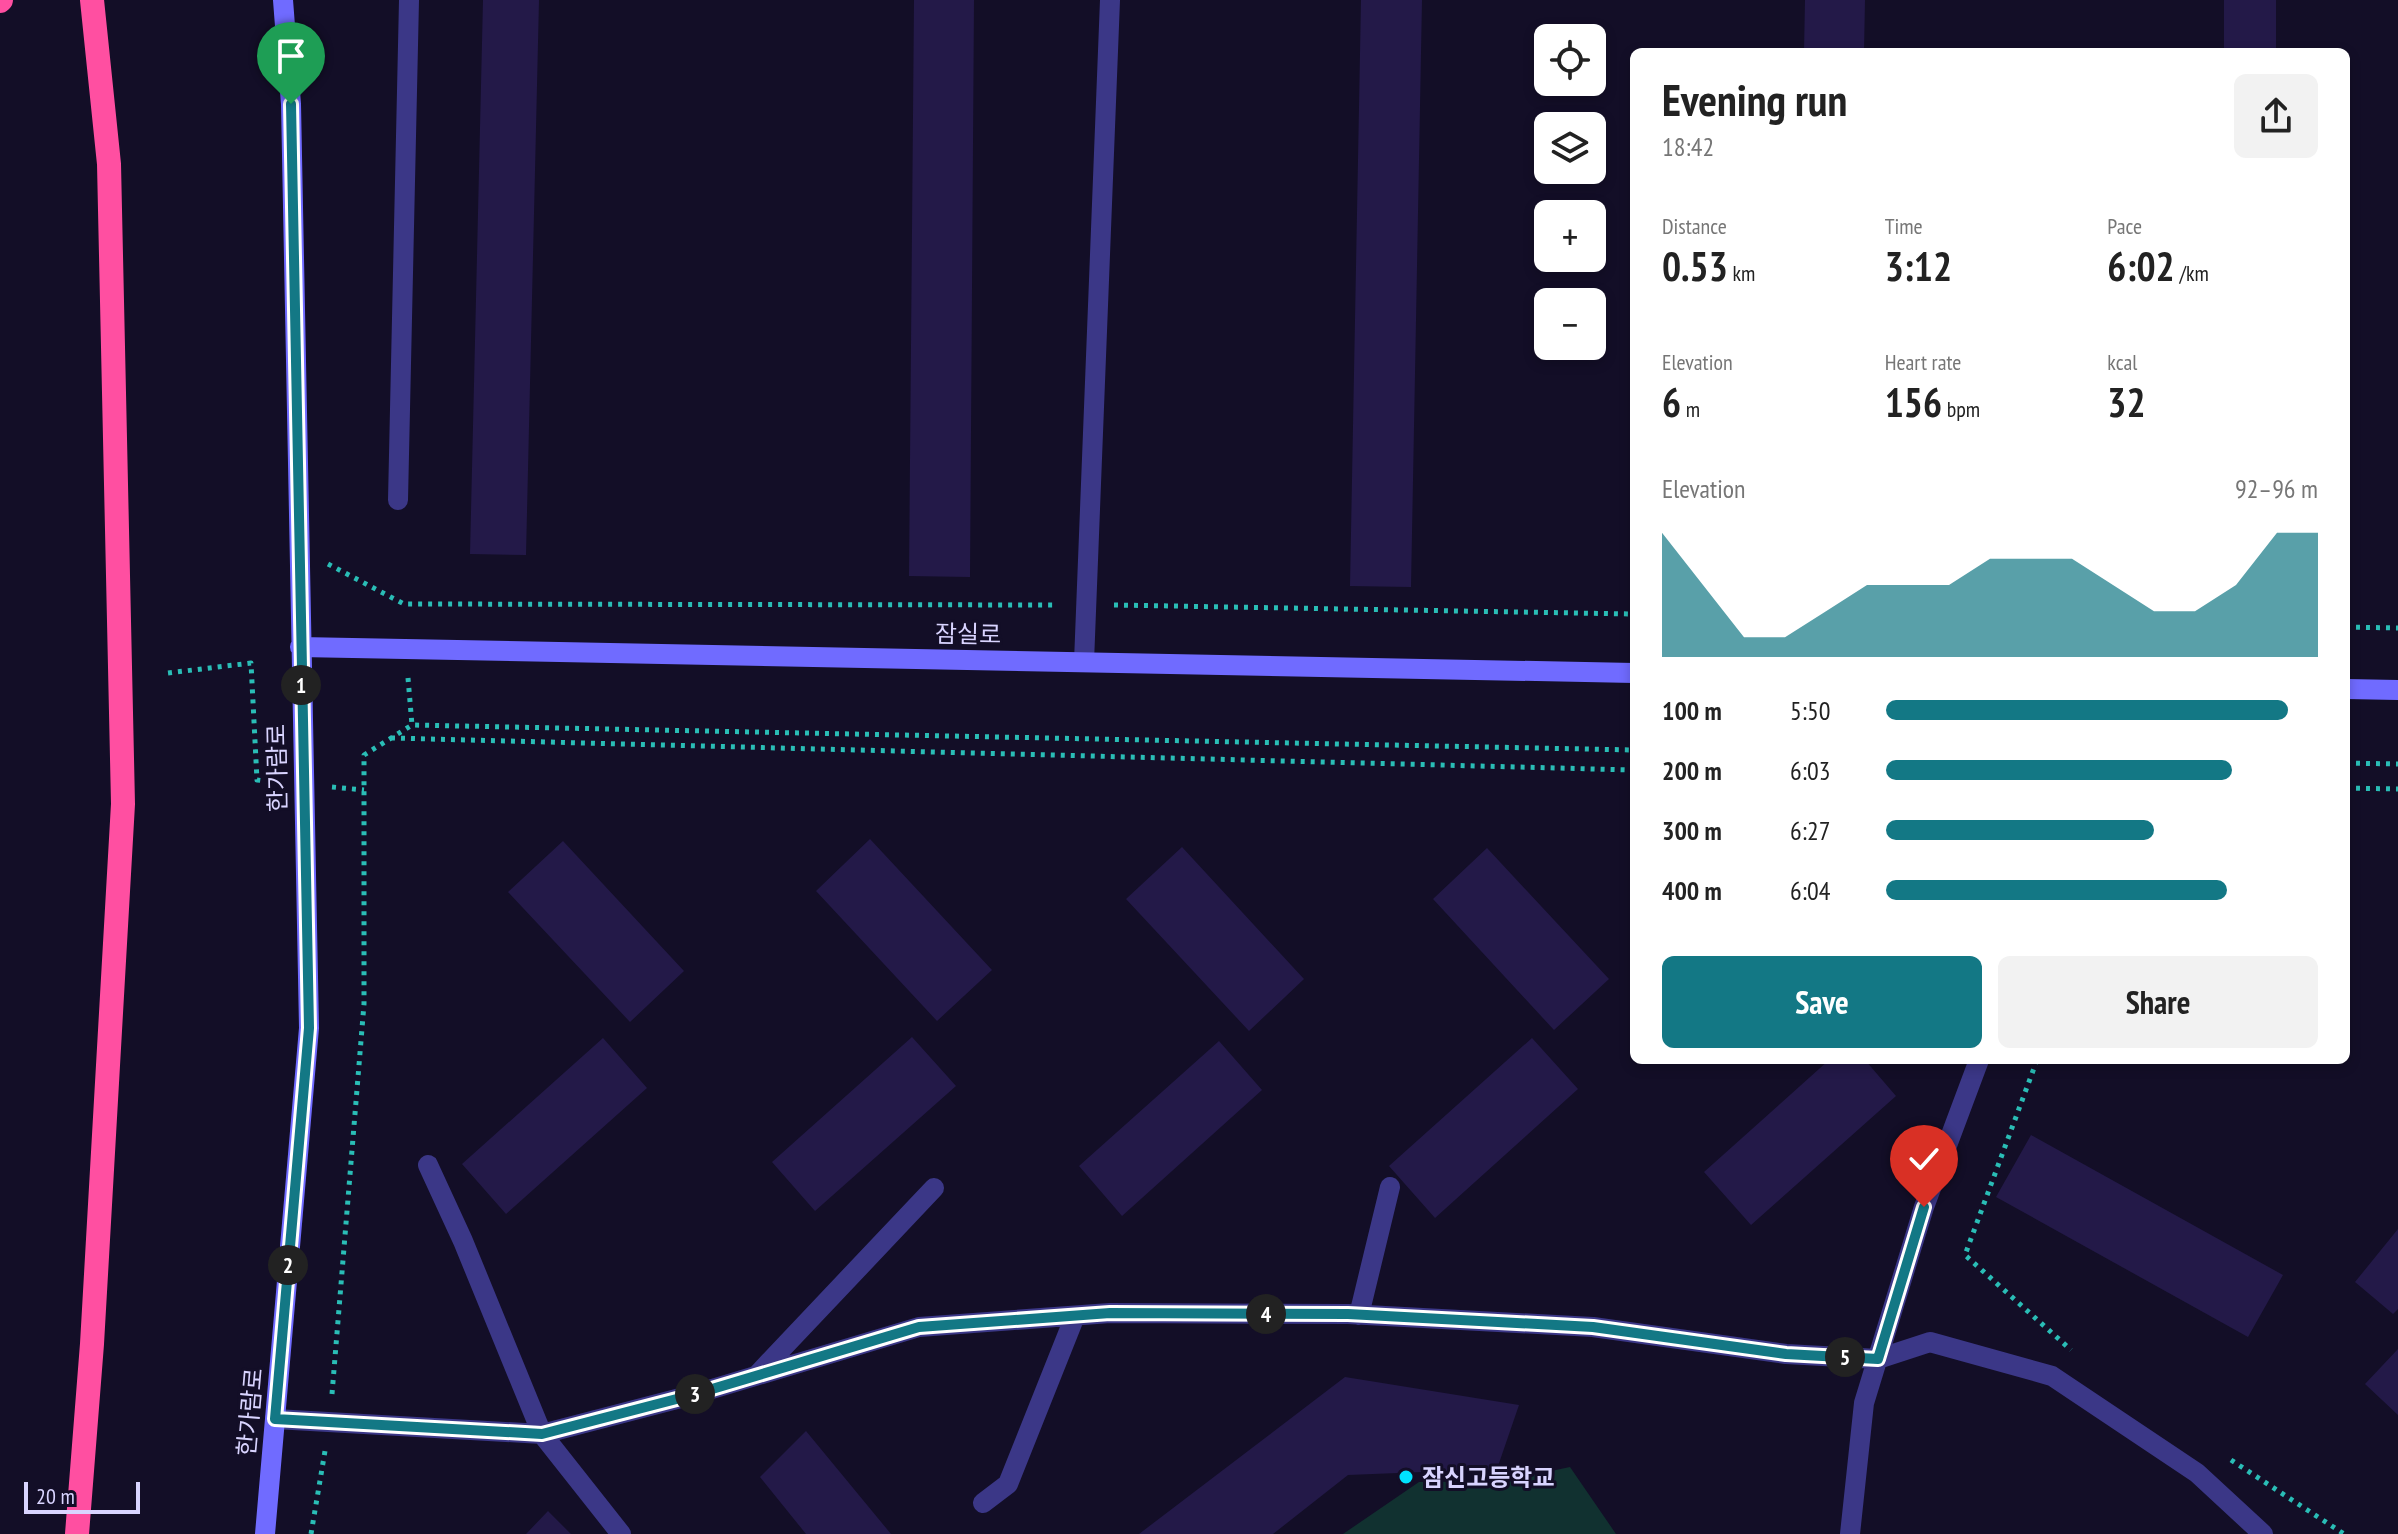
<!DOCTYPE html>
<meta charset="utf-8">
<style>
:root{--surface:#fff;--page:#f2f2f2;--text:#222;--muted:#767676;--accent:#137885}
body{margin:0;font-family:"PT Sans Narrow","Noto Sans KR",sans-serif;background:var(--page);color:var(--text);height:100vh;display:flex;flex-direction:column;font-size:30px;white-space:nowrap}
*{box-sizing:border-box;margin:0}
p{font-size:26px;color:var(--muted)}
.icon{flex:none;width:44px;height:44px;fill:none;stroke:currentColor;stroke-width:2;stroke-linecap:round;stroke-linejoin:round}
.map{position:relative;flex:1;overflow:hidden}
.side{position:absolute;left:1630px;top:48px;width:720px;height:1016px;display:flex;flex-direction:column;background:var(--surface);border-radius:12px;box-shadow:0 4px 12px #0003}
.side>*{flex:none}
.buttons{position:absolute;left:1534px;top:24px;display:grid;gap:16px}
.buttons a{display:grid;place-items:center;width:72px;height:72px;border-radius:12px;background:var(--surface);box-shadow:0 4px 12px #0003;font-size:40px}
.scale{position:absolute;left:24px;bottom:20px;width:116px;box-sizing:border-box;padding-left:8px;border:4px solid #d9d4ff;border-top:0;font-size:22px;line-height:28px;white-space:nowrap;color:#d9d4ff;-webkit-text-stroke:6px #130e27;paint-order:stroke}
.pin{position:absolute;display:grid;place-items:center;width:68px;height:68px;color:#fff;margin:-82px -34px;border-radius:50% 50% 50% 0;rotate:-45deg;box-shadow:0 0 8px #0007}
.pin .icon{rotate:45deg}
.km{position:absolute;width:40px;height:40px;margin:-20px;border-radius:50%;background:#222;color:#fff;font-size:22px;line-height:40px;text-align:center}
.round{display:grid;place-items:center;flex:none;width:84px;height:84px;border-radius:12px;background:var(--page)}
.overview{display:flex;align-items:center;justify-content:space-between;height:136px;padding:0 32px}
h1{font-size:44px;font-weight:700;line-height:60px}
.figures{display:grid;grid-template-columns:repeat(3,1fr);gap:12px;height:136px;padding:8px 32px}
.figures div{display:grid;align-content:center}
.figures b{font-size:40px;font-weight:700}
.figures small{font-size:22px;font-weight:400}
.figures p{font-size:22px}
.chart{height:224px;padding:16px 32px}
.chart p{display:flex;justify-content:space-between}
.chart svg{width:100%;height:144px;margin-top:8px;fill:var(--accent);opacity:.7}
.action{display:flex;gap:16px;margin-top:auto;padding:16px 32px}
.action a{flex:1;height:92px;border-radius:12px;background:var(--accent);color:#fff;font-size:32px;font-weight:700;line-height:92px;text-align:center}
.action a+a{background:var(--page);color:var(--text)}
ul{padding:0 32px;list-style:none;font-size:26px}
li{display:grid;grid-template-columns:128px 96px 1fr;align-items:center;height:60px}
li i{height:20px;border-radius:10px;background:var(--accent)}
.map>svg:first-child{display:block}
.green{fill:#113130}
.building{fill:#231948}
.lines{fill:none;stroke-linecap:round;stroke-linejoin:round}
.path{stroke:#2abdb6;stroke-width:5;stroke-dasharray:4 6;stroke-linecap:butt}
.lane{stroke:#3b3787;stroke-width:20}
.secondary{stroke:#706bff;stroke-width:20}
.highway{stroke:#ff4fa1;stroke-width:24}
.route-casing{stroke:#fff;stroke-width:16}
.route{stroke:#137885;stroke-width:10}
.poi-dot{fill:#00e2ff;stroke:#130e27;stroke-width:3}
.labels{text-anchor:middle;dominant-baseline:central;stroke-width:6;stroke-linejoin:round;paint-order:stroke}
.street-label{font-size:24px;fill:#d9d4ff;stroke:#130e27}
.poi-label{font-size:24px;font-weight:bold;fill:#d9d4ff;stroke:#130e27;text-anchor:start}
</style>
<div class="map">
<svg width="2398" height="1534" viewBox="0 0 2398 1534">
<rect width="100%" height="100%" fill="#130e27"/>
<path class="green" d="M 1570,1467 L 1616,1534 L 1343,1534 L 1419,1482 L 1504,1481 Z"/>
<path class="building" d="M 483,0 L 539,0 L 526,555 L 470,554 Z
M 914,0 L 974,0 L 970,577 L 909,576 Z
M 1361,0 L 1422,0 L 1411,587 L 1350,586 Z
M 1805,0 L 1865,0 L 1864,52 L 1804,52 Z
M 2224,0 L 2276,0 L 2276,52 L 2224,52 Z
M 870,839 L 992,970 L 937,1021 L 816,891 Z
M 563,841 L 684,971 L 630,1022 L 508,892 Z
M 1182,847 L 1304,979 L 1249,1031 L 1126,899 Z
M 1487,848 L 1609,979 L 1554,1030 L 1433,899 Z
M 912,1037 L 956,1086 L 815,1211 L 772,1162 Z
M 603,1038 L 647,1088 L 506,1214 L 462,1164 Z
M 1532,1038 L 1578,1089 L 1435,1218 L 1389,1166 Z
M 1219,1041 L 1262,1090 L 1122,1216 L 1079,1166 Z
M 1829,1060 L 1865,1060 L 1896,1096 L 1751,1225 L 1704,1172 Z
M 2031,1135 L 2283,1275 L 2248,1337 L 1996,1197 Z
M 2398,1229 L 2398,1309 L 2393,1314 L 2355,1282 Z
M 2398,1349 L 2398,1415 L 2365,1384 Z
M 1345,1377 L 1519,1405 L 1497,1469 L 1348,1475 L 1273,1534 L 1139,1534 Z
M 806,1431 L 891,1534 L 806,1534 L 760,1477 Z
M 548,1511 L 571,1534 L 526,1534 Z"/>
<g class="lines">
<path class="path" d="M 328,564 L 404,604 L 1056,605
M 1114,605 L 1634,614
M 2346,627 L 2398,628
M 168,673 L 251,663 L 257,780 L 274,782
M 408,678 L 412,725
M 391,738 L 1634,770
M 2346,763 L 2398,764
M 332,787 L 364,790
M 2346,788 L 2398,789
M 2037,1060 L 1965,1255 L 2071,1350
M 332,1394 L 364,1004 L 364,755 L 412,725 L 1634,750
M 2231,1460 L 2344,1534
M 311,1534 L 325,1451"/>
<path class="lane" d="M 398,500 L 409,0
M 1084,662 L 1110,0
M 428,1165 L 463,1241 L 542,1434 L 621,1534
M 1359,1315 L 1390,1187
M 758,1374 L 934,1188
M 275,1419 L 542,1434 L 692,1395 L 919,1327 L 1110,1313 L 1348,1314 L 1593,1327 L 1786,1354 L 1878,1359 L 1930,1342 L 2052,1376 L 2197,1473 L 2263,1534
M 983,1503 L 1008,1484 L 1075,1316
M 1850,1534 L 1864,1403 L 1924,1207 L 1979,1060"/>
<path class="secondary" d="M 300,647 L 1634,673
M 2346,689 L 2398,690
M 265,1534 L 309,1028 L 291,104 L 283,0"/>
<path class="highway" d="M 0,1 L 1,0
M 77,1534 L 92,1344 L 123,804 L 109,164 L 92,0"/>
</g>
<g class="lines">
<g class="route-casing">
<path id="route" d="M 291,104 L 309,1028 L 275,1419 L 542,1434 L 692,1395 L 919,1327 L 1110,1313 L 1348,1314 L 1593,1327 L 1786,1354 L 1878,1359 L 1924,1207"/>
</g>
<use href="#route" class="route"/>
</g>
<circle class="poi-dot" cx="1406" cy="1477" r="8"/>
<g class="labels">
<g class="street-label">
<text transform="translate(968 634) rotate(1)">잠실로</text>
<text transform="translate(277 768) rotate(-91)">한가람로</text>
<text transform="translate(250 1412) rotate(-85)">한가람로</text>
</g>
<g class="poi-label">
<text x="1422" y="1477">잠신고등학교</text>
</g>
</g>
</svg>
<div class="buttons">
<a><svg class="icon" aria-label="locate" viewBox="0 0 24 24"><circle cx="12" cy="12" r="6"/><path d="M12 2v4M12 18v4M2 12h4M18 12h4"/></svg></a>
<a><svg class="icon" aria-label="layers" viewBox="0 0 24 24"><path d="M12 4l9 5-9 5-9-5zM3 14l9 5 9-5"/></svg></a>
<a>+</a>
<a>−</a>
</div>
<div class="scale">20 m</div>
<div class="pin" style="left:291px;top:104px;background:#1e9e55"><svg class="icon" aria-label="arrive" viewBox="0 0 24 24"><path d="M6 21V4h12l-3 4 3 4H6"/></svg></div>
<div class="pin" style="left:1924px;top:1207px;background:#d93025"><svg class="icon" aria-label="check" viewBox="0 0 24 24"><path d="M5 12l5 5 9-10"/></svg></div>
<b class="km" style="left:301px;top:685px">1</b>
<b class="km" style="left:288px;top:1265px">2</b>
<b class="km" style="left:695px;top:1394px">3</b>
<b class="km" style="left:1266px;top:1314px">4</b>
<b class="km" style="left:1845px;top:1357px">5</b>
<section class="side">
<div class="overview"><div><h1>Evening run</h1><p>18:42</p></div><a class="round"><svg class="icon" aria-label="share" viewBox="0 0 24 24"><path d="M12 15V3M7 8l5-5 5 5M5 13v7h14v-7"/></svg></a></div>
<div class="figures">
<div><p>Distance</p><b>0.53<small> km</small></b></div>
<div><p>Time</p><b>3:12</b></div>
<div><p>Pace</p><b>6:02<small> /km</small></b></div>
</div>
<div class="figures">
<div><p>Elevation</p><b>6<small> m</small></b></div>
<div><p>Heart rate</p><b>156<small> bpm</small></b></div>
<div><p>kcal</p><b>32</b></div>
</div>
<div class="chart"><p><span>Elevation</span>92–96 m</p>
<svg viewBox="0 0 160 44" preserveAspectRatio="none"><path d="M0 44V6L10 22L20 38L30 38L40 30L50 22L60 22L70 22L80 14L90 14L100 14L110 22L120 30L130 30L140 22L150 6L160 6V44z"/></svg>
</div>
<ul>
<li><b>100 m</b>5:50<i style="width:93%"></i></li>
<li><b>200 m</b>6:03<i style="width:80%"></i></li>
<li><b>300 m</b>6:27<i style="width:62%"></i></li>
<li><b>400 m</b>6:04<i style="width:79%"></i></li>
</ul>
<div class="action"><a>Save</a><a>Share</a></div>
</section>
</div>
